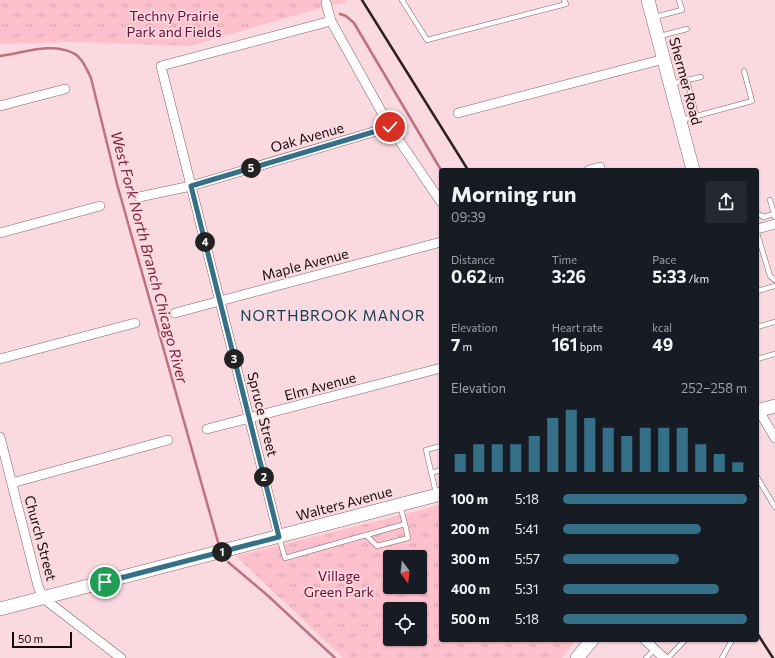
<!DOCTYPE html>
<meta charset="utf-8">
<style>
:root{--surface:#171b24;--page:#242831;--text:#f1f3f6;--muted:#9ea1a6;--accent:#356f88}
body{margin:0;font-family:Commissioner,sans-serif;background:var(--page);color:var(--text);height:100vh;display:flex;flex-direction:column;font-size:15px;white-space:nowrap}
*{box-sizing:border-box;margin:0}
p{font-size:13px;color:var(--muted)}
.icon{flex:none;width:22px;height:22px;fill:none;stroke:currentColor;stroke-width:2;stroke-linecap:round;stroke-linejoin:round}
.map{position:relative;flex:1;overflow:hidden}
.drawer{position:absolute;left:439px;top:168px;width:320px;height:474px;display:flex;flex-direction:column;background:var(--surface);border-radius:4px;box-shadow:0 1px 3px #0004}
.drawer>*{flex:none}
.needle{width:26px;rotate:165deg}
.controls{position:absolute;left:383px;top:550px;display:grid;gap:8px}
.controls a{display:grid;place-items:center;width:44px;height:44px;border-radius:4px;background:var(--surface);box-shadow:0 1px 3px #0004;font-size:20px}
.scale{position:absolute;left:12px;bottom:10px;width:60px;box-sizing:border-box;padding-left:4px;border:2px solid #15090b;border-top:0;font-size:11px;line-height:14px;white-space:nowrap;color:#15090b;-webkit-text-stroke:3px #fadae0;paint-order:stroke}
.pin{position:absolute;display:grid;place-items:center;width:34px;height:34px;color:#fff;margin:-17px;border:2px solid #fff;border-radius:50%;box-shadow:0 1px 4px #0007}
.km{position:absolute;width:20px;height:20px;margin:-10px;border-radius:50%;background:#222;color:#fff;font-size:11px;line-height:20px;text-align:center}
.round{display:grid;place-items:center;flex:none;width:42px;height:42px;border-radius:4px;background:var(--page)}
.headline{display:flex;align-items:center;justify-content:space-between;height:68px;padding:0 12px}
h1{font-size:22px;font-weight:700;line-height:30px}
.stats{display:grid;grid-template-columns:repeat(3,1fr);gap:6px;height:68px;padding:4px 12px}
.stats div{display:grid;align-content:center}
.stats b{font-size:17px;font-weight:700}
.stats small{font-size:11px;font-weight:400}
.stats p{font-size:11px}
.chart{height:112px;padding:8px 12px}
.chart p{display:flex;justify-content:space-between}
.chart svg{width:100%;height:72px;margin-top:4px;stroke:var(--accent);stroke-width:6}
ul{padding:0 12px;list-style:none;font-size:13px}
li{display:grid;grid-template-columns:64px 48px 1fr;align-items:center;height:30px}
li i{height:10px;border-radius:5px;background:var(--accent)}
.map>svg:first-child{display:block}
.park{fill:url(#park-tufts);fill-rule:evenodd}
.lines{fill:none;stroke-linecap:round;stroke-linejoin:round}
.stream{stroke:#bf7183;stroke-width:2.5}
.lane-casing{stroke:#836068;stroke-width:5.5}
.street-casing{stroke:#836068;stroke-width:10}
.secondary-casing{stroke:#836068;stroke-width:14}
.lane{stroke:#fff;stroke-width:4.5}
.street{stroke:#fff;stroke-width:9}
.secondary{stroke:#fff;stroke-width:13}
.rail{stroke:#2f2123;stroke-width:2.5}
.route-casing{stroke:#fff;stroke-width:8}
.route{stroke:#356f88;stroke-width:5}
.labels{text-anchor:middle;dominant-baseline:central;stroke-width:3.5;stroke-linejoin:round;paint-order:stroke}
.park-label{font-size:14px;fill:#6d0c32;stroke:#fadae0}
.street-label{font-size:14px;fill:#15090b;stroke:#fadae0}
.water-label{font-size:15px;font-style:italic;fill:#7c1d3d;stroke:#fadae0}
.neighbourhood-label{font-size:15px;letter-spacing:1px;fill:#0d3f52;stroke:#fadae0}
</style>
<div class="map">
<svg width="775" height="658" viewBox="0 0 775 658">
<defs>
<pattern id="park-tufts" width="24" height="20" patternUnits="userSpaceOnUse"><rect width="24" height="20" fill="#fec0cc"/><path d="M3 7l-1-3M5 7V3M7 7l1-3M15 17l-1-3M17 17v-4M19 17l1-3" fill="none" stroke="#d9a4ae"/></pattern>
</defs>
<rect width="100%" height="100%" fill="#fadae0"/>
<path class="park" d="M 0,0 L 346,0 L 347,2 L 324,7 L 190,46 L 75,42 L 0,44 Z
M 441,505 L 441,640 L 576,640 L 562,658 L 343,658 L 236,556 ZM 390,557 L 420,557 L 420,587 L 390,587 ZM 390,609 L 420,609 L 420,639 L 390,639 Z"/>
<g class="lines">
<path class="stream" d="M 340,14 L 346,16 L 354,23 L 441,170
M 0,56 C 23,53 51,42 73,53 C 82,57 87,70 91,78 L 117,184 L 218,542
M 228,562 L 266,594 L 335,658"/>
<g class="lane-casing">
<path id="lane" d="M 402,0 L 427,40 L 566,4 L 564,0
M 655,17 L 682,10 L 679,0
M 660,36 L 687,29
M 687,80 L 701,77
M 672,84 L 687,80 L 696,116
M 682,120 L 752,101 L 744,71
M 770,200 L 775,217
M 757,213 L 763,217 L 774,214
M 757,233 L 770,276 L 775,280
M 757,291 L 775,286
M 757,327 L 775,322
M 757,359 L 775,354
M 431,473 L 441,470
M 757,477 L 775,507
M 436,493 L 426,450 L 441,446
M 366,535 L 377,546 L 408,538 L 405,524
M 279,537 L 285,558 L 405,524 L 400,505
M 646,658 L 655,649
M 668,658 L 685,640
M 722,658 L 732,640"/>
</g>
<g class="street-casing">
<path id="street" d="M 326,3 L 331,21 L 390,127 L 441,202
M 0,106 L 65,89
M 458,113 L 664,59
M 589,170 L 600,167 L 600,170
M 139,197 L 191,186 L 390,127
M 757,229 L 775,224
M 0,233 L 100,206
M 175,313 L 441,242
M 0,359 L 135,323
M 759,411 L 775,438
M 207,429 L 441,368
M 0,437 L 38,586 L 43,598 L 121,658
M 12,483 L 168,440
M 279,537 L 161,66 L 331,21
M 645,640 L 664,658"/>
</g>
<g class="secondary-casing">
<path id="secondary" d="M 648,0 L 693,170
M 757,411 L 775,406
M 0,609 L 441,494
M 577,658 L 592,640"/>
</g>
<use href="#lane" class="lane"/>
<use href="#street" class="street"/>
<use href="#secondary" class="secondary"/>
<path class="rail" d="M 362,0 L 468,170
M 757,633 L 773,658"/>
</g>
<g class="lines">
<g class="route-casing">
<path id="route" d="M 105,582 L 279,537 L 191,186 L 390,127"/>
</g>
<use href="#route" class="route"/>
</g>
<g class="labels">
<g class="park-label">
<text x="174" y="15">Techny Prairie<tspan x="174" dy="16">Park and Fields</tspan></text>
<text x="339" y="575">Village<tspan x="339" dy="16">Green Park</tspan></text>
</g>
<g class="street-label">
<text transform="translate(686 81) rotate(75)">Shermer Road</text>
<text transform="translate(307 137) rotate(-16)">Oak Avenue</text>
<text transform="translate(305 264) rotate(-15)">Maple Avenue</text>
<text transform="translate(320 386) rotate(-15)">Elm Avenue</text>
<text transform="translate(263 414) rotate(76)">Spruce Street</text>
<text transform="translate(344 503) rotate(-15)">Walters Avenue</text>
<text transform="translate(41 538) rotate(75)">Church Street</text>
</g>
<g class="water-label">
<text transform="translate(150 257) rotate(75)">West Fork North Branch Chicago River</text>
</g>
<g class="neighbourhood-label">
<text x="333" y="315">NORTHBROOK MANOR</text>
</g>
</g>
</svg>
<div class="controls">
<a><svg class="needle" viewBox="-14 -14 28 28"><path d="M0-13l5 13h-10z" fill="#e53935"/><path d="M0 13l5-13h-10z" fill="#9ea1a6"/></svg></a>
<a><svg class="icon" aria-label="locate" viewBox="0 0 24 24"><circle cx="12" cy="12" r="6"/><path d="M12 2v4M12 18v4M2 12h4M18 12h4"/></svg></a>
</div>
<div class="scale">50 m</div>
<div class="pin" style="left:105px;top:582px;background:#1e9e55"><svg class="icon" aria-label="arrive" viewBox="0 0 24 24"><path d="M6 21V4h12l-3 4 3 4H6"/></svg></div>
<div class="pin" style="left:390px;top:127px;background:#d93025"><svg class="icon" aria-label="check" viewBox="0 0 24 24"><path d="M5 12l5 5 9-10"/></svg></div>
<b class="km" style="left:222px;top:552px">1</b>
<b class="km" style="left:264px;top:477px">2</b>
<b class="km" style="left:234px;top:359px">3</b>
<b class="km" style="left:205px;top:242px">4</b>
<b class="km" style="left:251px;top:168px">5</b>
<section class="drawer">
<div class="headline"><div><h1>Morning run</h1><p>09:39</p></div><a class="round"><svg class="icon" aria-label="share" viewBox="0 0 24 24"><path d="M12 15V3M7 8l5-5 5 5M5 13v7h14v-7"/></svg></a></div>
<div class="stats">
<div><p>Distance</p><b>0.62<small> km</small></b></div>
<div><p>Time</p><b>3:26</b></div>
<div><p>Pace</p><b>5:33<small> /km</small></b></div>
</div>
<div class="stats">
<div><p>Elevation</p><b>7<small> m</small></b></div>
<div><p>Heart rate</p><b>161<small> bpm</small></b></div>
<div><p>kcal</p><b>49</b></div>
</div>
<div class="chart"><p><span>Elevation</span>252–258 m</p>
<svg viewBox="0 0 160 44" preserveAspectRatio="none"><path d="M5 44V33M15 44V27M25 44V27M35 44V27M45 44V22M55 44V11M65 44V6M75 44V11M85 44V17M95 44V22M105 44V17M115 44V17M125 44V17M135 44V27M145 44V33M155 44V38"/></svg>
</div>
<ul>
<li><b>100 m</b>5:18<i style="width:100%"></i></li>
<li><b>200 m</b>5:41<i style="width:75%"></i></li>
<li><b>300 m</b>5:57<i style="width:63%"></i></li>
<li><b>400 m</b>5:31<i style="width:85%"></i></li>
<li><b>500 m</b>5:18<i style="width:100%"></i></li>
</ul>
</section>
</div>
